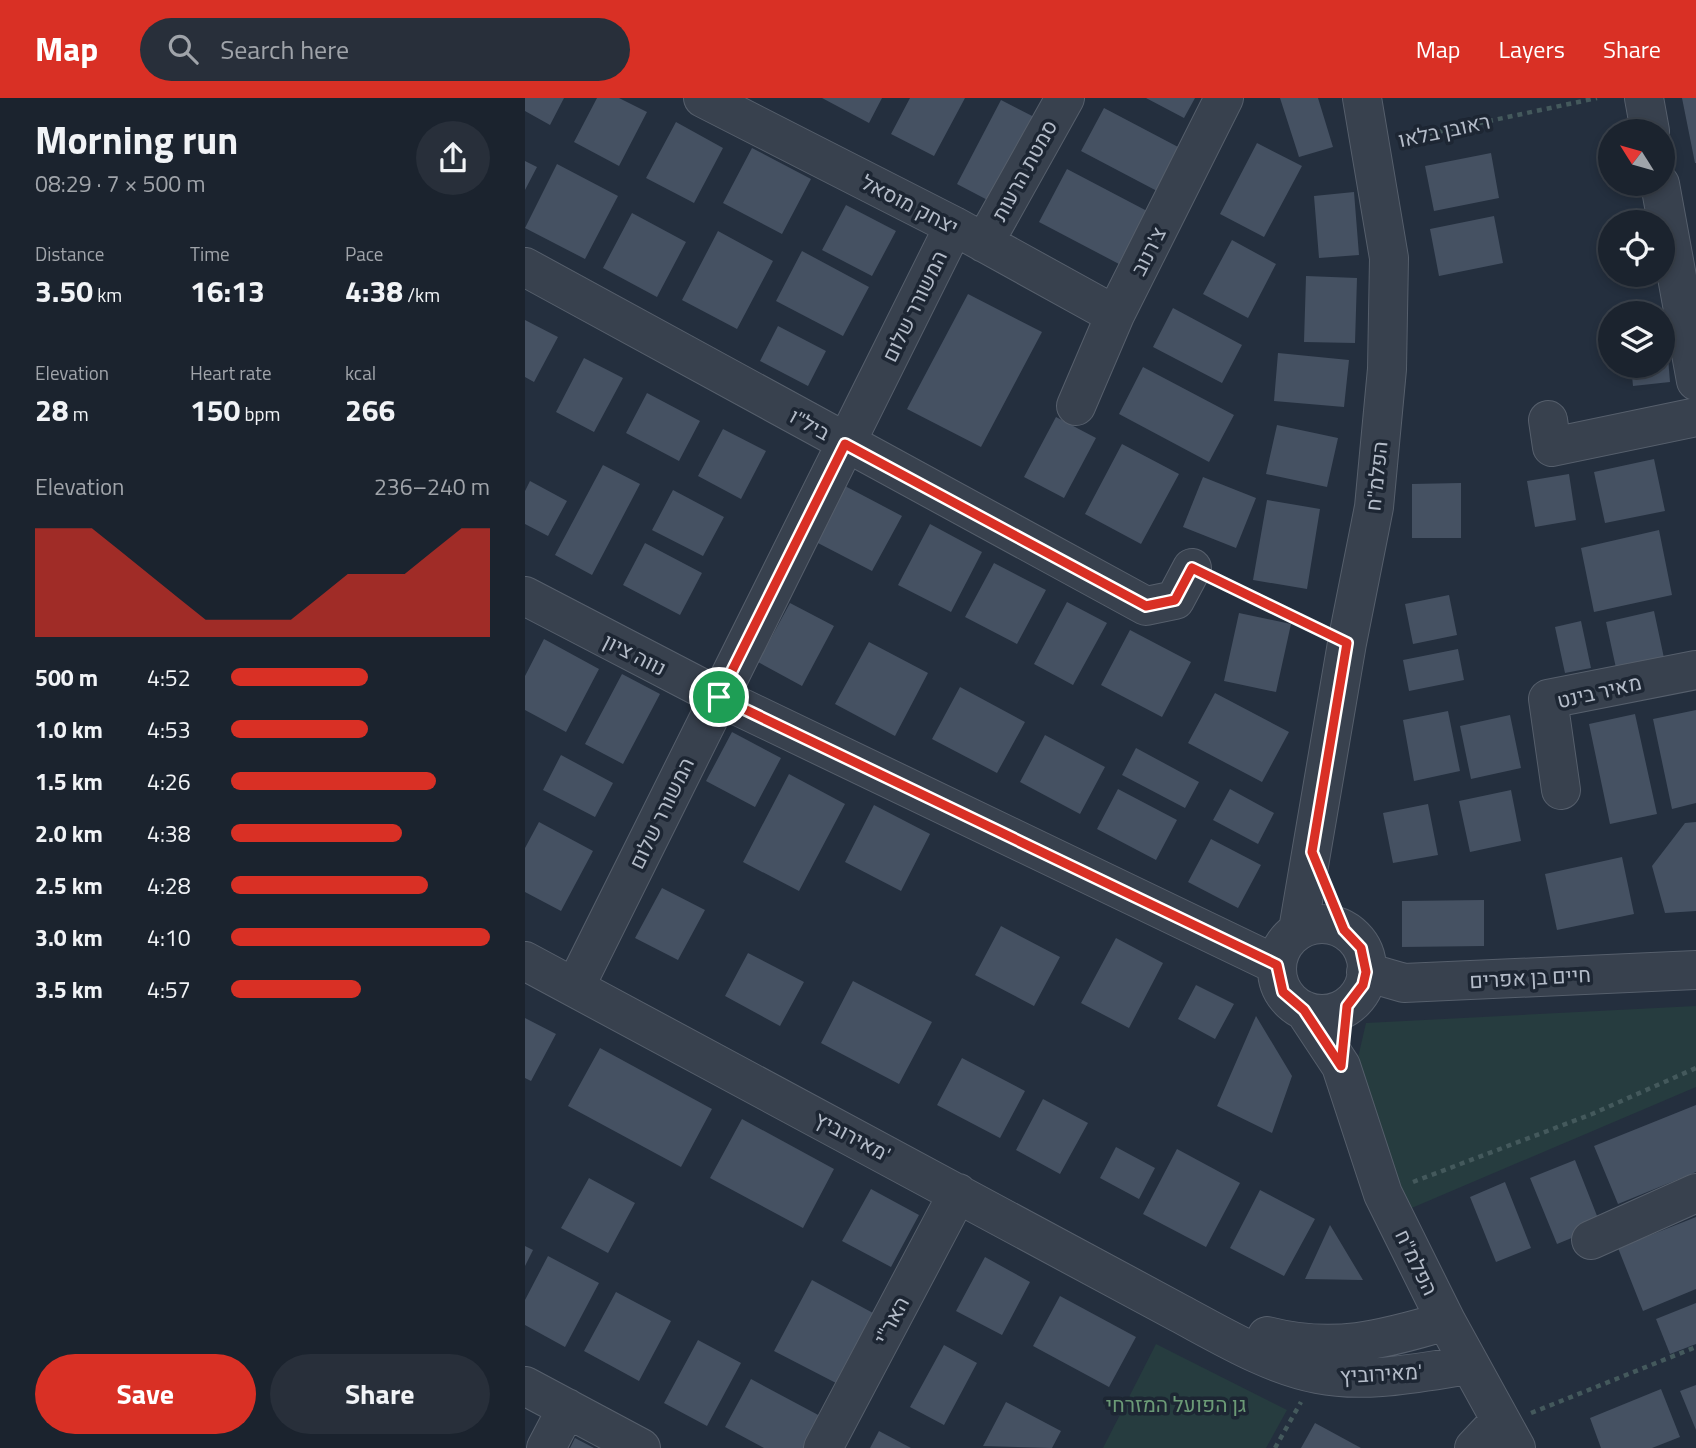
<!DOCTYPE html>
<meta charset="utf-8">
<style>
:root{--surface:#1b232e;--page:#282f3a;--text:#f1f3f6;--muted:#a0a4aa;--line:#39404a;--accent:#d93025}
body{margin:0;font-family:"Titillium Web",Heebo,sans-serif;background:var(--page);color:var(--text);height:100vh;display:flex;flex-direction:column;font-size:26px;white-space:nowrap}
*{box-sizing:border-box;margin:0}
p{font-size:23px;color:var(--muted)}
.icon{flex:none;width:38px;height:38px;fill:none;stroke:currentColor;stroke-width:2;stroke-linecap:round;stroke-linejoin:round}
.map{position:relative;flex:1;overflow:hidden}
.details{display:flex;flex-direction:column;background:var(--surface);width:525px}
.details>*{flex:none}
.needle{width:46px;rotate:307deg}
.fabs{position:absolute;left:1073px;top:21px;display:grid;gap:14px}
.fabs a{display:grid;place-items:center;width:77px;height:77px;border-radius:50%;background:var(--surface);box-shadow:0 4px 10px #0003,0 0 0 2px var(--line);font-size:35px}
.pin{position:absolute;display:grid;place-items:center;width:60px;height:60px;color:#fff;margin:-30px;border:4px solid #fff;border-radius:50%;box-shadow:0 2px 7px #0007}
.round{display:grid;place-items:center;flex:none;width:74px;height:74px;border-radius:37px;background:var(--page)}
.headline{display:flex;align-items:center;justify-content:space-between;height:119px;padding:0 35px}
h1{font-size:38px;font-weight:700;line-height:52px}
.metrics{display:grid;grid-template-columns:repeat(3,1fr);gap:10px;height:119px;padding:7px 35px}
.metrics div{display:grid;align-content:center}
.metrics b{font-size:30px;font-weight:700}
.metrics small{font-size:19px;font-weight:400}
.metrics p{font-size:19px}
.chart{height:196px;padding:14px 35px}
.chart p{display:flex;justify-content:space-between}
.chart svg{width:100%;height:126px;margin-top:7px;fill:var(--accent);opacity:.7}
.cta{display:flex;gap:14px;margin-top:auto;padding:14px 35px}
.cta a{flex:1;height:80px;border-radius:42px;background:var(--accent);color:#fff;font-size:28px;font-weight:700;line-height:80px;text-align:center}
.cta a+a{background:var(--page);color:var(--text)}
ul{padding:0 35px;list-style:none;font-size:23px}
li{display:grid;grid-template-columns:112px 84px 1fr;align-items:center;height:52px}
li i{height:18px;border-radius:9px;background:var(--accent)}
header{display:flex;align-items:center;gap:42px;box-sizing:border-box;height:98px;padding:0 35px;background:var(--accent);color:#fff}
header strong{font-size:33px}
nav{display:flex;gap:38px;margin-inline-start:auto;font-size:24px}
.search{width:490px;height:63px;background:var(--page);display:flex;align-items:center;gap:18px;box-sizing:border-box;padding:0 24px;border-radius:38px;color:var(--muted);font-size:26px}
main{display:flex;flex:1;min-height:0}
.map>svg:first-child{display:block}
.green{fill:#263c3f}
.building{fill:#455162}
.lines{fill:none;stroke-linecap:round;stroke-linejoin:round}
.minor-casing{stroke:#565f6c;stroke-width:40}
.path{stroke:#44595c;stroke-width:4.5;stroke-dasharray:5 5;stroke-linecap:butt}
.minor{stroke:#38414e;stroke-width:38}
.route-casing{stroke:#fff;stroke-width:14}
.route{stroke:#d93025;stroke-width:9}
.labels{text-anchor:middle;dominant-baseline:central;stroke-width:7;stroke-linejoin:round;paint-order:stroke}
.street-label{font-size:21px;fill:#b4bcc9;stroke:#1d2633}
.park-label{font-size:21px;fill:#6b9a76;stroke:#1d2633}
</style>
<header>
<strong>Map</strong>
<div class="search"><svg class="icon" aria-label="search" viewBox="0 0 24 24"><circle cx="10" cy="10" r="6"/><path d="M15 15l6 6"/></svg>Search here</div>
<nav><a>Map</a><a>Layers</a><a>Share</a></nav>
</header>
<main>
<section class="details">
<div class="headline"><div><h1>Morning run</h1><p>08:29 · 7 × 500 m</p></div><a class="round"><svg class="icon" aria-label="share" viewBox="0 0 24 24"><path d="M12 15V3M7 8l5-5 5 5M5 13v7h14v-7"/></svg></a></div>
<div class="metrics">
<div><p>Distance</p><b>3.50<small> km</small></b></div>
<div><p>Time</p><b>16:13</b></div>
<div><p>Pace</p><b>4:38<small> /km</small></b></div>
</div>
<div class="metrics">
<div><p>Elevation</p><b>28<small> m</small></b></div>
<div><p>Heart rate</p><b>150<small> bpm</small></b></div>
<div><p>kcal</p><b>266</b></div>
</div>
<div class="chart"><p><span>Elevation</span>236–240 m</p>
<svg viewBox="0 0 160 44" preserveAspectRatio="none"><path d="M0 44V6L10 6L20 6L30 14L40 22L50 30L60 38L70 38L80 38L90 38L100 30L110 22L120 22L130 22L140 14L150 6L160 6V44z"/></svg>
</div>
<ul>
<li><b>500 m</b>4:52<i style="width:53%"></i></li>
<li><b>1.0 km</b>4:53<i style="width:53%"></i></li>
<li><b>1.5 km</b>4:26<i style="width:79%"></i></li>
<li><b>2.0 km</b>4:38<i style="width:66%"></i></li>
<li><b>2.5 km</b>4:28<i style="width:76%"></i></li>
<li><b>3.0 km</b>4:10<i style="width:100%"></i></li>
<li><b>3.5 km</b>4:57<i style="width:50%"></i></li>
</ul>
<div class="cta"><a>Save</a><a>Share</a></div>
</section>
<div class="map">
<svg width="1171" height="1350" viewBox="0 0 1171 1350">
<rect width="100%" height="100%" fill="#242f3e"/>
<path class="green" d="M 1171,908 L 1171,989 L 882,1112 L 832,964 L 841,925 Z
M 631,1246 L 762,1312 L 741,1350 L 578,1350 Z"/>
<path class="building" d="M 0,0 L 39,0 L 25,27 L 0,13 Z
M 72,0 L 94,0 L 122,14 L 94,68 L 49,44 Z
M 297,0 L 357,0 L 344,25 Z
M 385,0 L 440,0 L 409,58 L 366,36 Z
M 621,0 L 670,0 L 659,20 Z
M 755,0 L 793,0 L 808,49 L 774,59 Z
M 1157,0 L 1171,0 L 1171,65 L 1170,65 Z
M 476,2 L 517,23 L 472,107 L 432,86 Z
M 579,10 L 655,50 L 632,93 L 556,53 Z
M 151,24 L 198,50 L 169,105 L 121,80 Z
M 732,45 L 777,68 L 739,139 L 695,116 Z
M 227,50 L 286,81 L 257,136 L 198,105 Z
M 966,55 L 974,100 L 909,113 L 900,68 Z
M 0,63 L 12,69 L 0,92 Z
M 32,66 L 93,98 L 60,161 L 0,130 Z
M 542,71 L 622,113 L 594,166 L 514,124 Z
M 829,94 L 834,157 L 794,160 L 789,98 Z
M 321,107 L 371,133 L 347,178 L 297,152 Z
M 107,115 L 161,144 L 132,199 L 78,170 Z
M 969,118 L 978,165 L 914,178 L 905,131 Z
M 193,133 L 248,163 L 212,231 L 157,202 Z
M 707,142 L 751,166 L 723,220 L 678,196 Z
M 277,153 L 344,189 L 318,238 L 251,203 Z
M 781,178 L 832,180 L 830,245 L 779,244 Z
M 443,196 L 517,234 L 456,349 L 382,311 Z
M 648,210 L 717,247 L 697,285 L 628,249 Z
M 0,222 L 33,239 L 9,284 L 0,279 Z
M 253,228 L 301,253 L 283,288 L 235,263 Z
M 1142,247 L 1145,284 L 1108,288 L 1106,268 L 1138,268 L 1138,248 Z
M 753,255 L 824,262 L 819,309 L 749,303 Z
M 59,260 L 98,280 L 69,334 L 31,314 Z
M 618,269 L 709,317 L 684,364 L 594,316 Z
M 122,295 L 175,323 L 154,363 L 101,335 Z
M 531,319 L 571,340 L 539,400 L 499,379 Z
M 752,327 L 813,340 L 802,389 L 741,376 Z
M 198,331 L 241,353 L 216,401 L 173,378 Z
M 597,346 L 654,376 L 616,446 L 560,416 Z
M 1129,361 L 1140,413 L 1080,425 L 1069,374 Z
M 78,367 L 115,386 L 67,477 L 30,457 Z
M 1044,376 L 1051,422 L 1010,429 L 1002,383 Z
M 678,379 L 731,400 L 711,450 L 658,429 Z
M 5,383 L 42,403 L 23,438 L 0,426 L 0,393 Z
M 936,385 L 936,440 L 887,440 L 887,386 Z
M 320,388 L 377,418 L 347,473 L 291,444 Z
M 148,392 L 199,419 L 178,458 L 127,432 Z
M 742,402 L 795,411 L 782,491 L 728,482 Z
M 405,426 L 457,454 L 426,514 L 373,487 Z
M 1134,432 L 1147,497 L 1069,514 L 1056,450 Z
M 120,445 L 177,475 L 155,517 L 98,487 Z
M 469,465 L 521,492 L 492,546 L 440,519 Z
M 924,497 L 932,537 L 888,546 L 880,506 Z
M 542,504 L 582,525 L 548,587 L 509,566 Z
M 265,505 L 309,528 L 277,588 L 233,564 Z
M 1129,513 L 1139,560 L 1091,570 L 1081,524 Z
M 714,515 L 766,526 L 751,594 L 699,583 Z
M 1056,523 L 1066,570 L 1040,575 L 1030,529 Z
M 605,532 L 666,564 L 637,619 L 576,587 Z
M 19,541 L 74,571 L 41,634 L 0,612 L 0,578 Z
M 344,544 L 403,575 L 370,638 L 310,606 Z
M 933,551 L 939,582 L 884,593 L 878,562 Z
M 97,576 L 135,596 L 98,666 L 60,646 Z
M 435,589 L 500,624 L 472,675 L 407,641 Z
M 690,595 L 764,634 L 737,684 L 663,645 Z
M 1171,612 L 1171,705 L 1147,711 L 1128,621 Z
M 923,613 L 935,673 L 889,683 L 878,622 Z
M 1110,616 L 1132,716 L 1085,726 L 1064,626 Z
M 985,617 L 996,670 L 946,681 L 935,628 Z
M 207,634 L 256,660 L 230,709 L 181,683 Z
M 520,637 L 580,669 L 555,716 L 495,684 Z
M 611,650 L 674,684 L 660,710 L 597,677 Z
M 36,657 L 88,685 L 70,719 L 18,692 Z
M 264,676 L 320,706 L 274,793 L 218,764 Z
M 593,691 L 652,722 L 631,762 L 572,731 Z
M 705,691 L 749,715 L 733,746 L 688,722 Z
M 986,692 L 996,743 L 945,754 L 934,703 Z
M 903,706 L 913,757 L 868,765 L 858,715 Z
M 349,707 L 405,736 L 376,793 L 320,764 Z
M 14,724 L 68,753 L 36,813 L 0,794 L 0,750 Z
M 1171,724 L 1171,813 L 1140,815 L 1127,768 L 1160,725 Z
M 686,741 L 736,767 L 713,810 L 663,784 Z
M 1097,759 L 1109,816 L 1032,832 L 1020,776 Z
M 137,790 L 180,812 L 153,862 L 110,840 Z
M 959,802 L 959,848 L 877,849 L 877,803 Z
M 476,828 L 535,859 L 509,908 L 450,877 Z
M 591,840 L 638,865 L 604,930 L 556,905 Z
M 223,855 L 279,884 L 255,928 L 200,898 Z
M 328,883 L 407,924 L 374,986 L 296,945 Z
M 671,887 L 709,906 L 690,941 L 653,921 Z
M 731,918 L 767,978 L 747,1035 L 692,1008 Z
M 0,920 L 31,936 L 6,983 L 0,980 Z
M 75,950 L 187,1011 L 156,1069 L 43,1008 Z
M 437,960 L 500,993 L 475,1040 L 412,1007 Z
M 518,1001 L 563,1025 L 535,1076 L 491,1052 Z
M 1171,1007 L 1171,1074 L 1093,1106 L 1069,1048 Z
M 217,1021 L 309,1071 L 278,1130 L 185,1080 Z
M 591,1049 L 630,1070 L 614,1101 L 575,1080 Z
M 652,1051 L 715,1085 L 681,1149 L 618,1116 Z
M 1050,1062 L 1076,1128 L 1032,1146 L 1005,1080 Z
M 64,1080 L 110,1105 L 83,1155 L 36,1130 Z
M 980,1084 L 1006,1150 L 971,1164 L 945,1099 Z
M 346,1091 L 394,1117 L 366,1169 L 317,1143 Z
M 735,1092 L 790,1121 L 759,1178 L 705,1150 Z
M 1171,1119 L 1171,1191 L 1118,1213 L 1093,1150 Z
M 805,1127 L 838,1182 L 780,1181 Z
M 0,1148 L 8,1152 L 0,1168 Z
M 23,1158 L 74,1185 L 40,1249 L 0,1227 L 0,1202 Z
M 460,1159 L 505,1184 L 477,1237 L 431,1213 Z
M 287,1182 L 348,1215 L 311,1285 L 249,1253 Z
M 91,1194 L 146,1223 L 114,1283 L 59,1253 Z
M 535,1198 L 611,1239 L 584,1289 L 508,1248 Z
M 1171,1205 L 1171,1246 L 1145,1256 L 1131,1221 Z
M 173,1242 L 216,1265 L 182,1328 L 139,1305 Z
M 419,1247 L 452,1265 L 419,1327 L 385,1309 Z
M 226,1281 L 297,1319 L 281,1350 L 239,1350 L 200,1329 Z
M 1171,1287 L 1171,1332 L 1155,1293 Z
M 1136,1291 L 1155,1339 L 1127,1350 L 1076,1350 L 1065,1320 Z
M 481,1304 L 536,1333 L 527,1350 L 458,1348 Z
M 790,1325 L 836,1350 L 776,1350 Z
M 354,1333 L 386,1350 L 345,1350 Z
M 50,1340 L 69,1350 L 45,1350 Z"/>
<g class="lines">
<g class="minor-casing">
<path id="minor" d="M 178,0 L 429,128 L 590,217
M 1119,0 L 1125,33
M 1135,86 L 1171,283
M 459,145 L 540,0
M 0,169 L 621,508 L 650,502 L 667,470
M 551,308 L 590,217 L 699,0
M 1023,322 L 1027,349 L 1171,319
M 0,498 L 194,599 L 752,867
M 1036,692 L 1023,601 L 1171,572
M752 871a45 45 0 1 1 90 0a45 45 0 1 1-90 0Z
M 773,832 L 822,545 L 849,409 L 862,271 L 864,160 L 837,0
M 0,863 L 654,1215 C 697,1238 745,1267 793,1276 C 842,1286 896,1274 944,1267
M 841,874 L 879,885 L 1171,872
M 50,889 L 429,128
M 779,912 L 816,968 L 858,1096 L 921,1223 L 991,1350
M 1066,1142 L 1171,1095
M 742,1238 C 808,1255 857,1242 921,1223
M 0,1288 L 116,1350
M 21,1350 L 42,1310
M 298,1350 L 433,1095
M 949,1350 L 965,1333 L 978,1327"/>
</g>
<path class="path" d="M 875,42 L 1072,0
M 696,484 L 792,531
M 888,1084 L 1067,1016 L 1171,970
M 1006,1315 L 1171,1249
M 750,1350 L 776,1304"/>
<use href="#minor" class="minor"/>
</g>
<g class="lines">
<g class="route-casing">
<path id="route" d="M 320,346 L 621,508 L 650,502 L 667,470 L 822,545 L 787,754 L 819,832 L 836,850 L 841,874 L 838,887 L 822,908 L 816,968 L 779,912 L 758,894 L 752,867 L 194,599 Z"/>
</g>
<use href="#route" class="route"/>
</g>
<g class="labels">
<g class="street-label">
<text transform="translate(919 32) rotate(-12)">ראובן בלאו</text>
<text transform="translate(499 72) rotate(-61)">סמטת הרעות</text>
<text transform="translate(385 106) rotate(27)">יצחק מוסאל</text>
<text transform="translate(623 153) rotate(-63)">צ'רנוב</text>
<text transform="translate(389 208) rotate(-64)">המשורר שלום</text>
<text transform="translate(285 326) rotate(29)">ביל"ו</text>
<text transform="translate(851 378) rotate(-84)">הפלמ"ח</text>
<text transform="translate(110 556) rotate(27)">נווה ציון</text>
<text transform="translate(1074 593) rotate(-13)">מאיר בינט</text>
<text transform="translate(136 715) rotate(-64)">המשורר שלום</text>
<text transform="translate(1005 879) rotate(-3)">חיים בן אפרים</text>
<text transform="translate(328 1038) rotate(28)">מאירוביץ'</text>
<text transform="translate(892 1164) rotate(64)">הפלמ"ח</text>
<text transform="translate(366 1222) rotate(-62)">האר"י</text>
<text transform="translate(856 1275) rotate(-3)">מאירוביץ'</text>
</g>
<g class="park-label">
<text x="651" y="1306">גן הפועל המזרחי</text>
</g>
</g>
</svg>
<div class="fabs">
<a><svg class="needle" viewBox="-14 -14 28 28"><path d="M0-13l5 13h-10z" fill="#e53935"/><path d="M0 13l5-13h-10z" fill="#a0a4aa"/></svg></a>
<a><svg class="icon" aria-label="locate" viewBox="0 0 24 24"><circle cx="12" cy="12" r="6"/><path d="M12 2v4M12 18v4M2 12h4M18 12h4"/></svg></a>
<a><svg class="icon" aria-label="layers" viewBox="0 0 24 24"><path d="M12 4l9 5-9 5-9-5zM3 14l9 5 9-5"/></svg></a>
</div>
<div class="pin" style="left:194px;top:599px;background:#1e9e55"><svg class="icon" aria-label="arrive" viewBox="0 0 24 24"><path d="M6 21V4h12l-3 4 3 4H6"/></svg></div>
</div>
</main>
